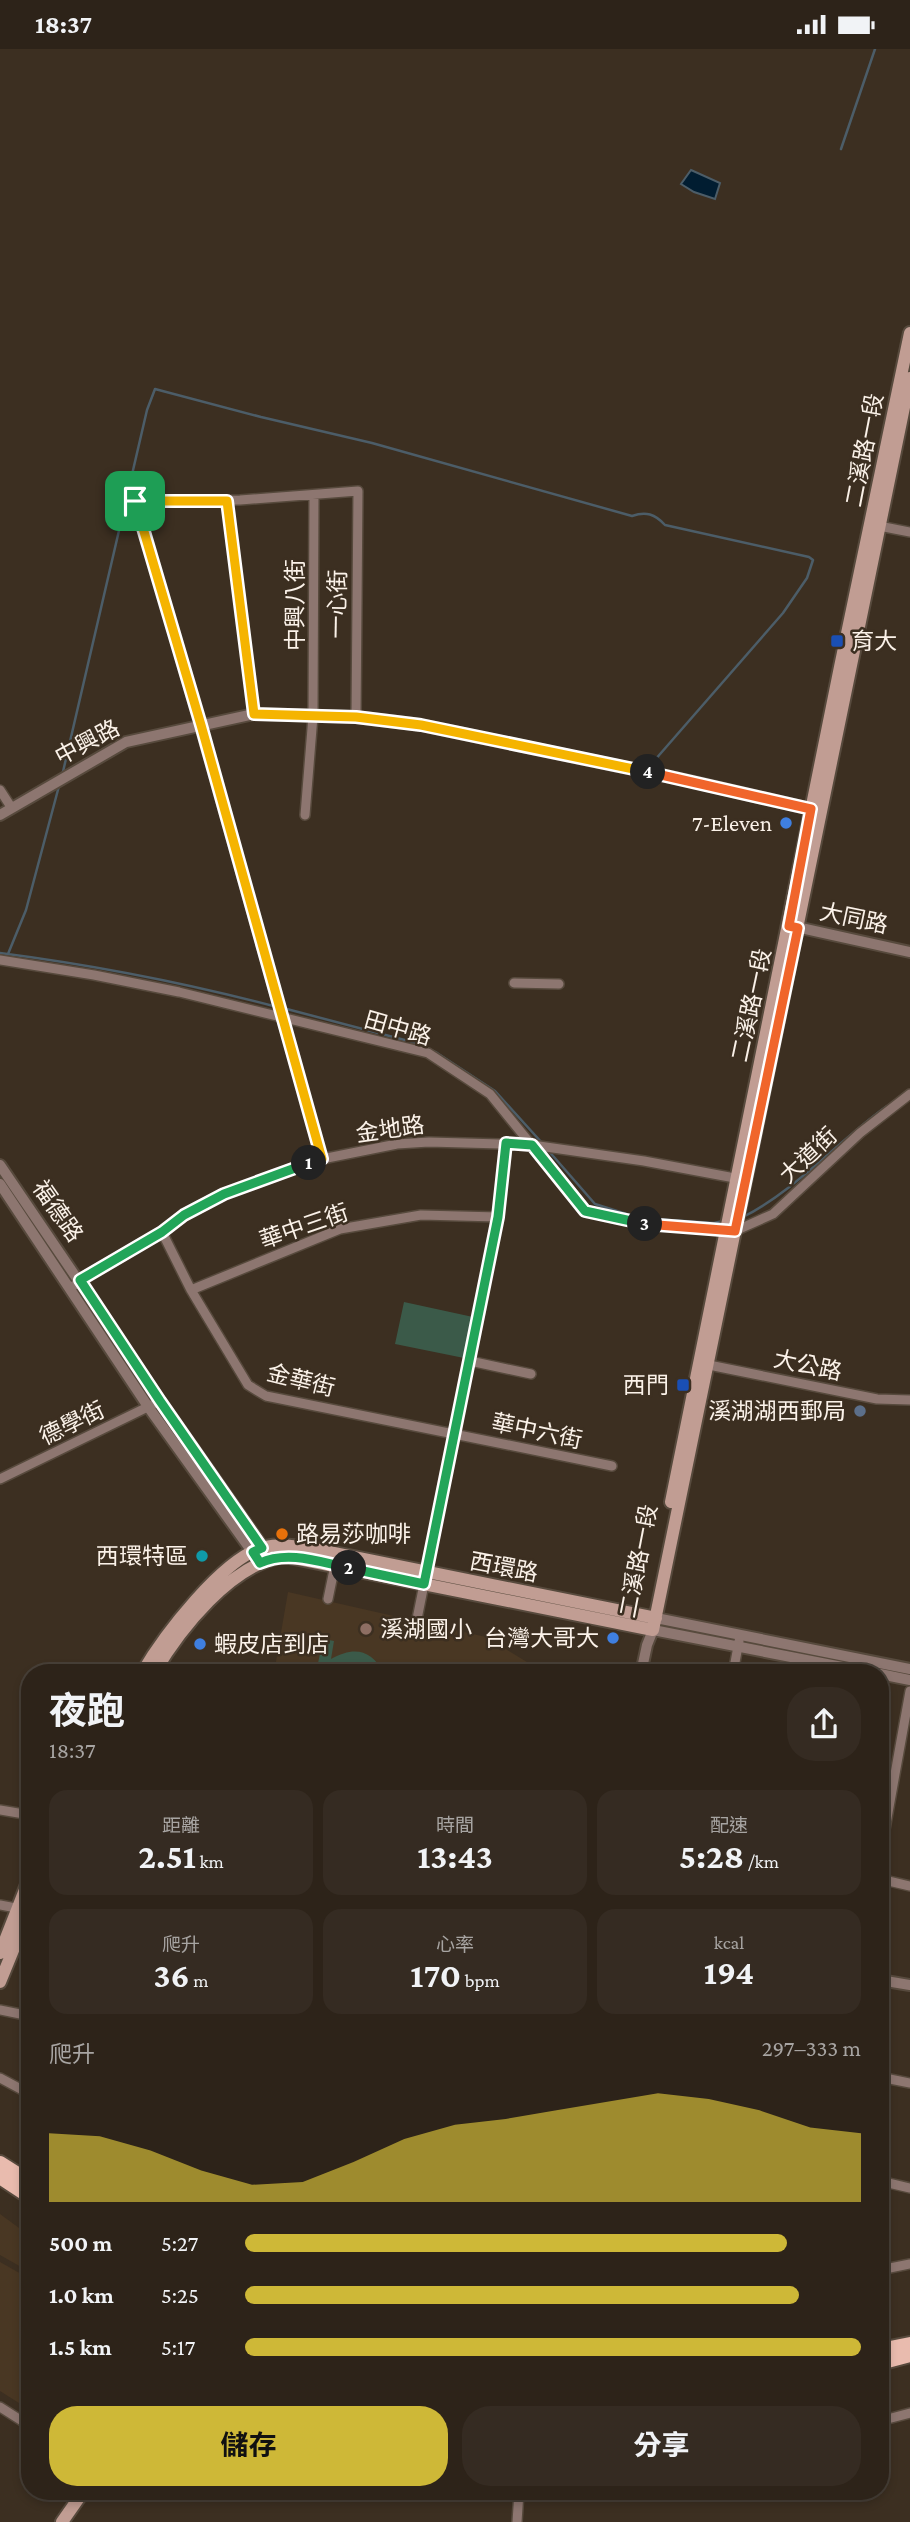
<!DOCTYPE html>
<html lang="zh-TW">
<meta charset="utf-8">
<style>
:root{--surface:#2d2319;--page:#352b22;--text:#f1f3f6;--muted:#a7a4a2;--line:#484038;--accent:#ceb837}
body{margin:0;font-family:"Crimson Pro","Noto Sans TC",serif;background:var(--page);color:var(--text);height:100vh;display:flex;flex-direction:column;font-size:26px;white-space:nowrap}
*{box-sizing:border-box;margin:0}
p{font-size:23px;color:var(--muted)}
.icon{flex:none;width:38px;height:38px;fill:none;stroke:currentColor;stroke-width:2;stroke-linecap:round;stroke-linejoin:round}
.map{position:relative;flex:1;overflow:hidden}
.panel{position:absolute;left:21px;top:1615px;width:868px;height:836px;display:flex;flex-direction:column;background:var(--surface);border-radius:28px;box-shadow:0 4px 10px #0003,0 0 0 2px var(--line)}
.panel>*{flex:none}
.pin{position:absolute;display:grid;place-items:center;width:60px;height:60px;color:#fff;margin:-30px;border-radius:14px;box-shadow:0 4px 10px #0006}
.km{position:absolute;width:35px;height:35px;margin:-18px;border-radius:50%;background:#222;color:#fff;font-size:19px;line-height:35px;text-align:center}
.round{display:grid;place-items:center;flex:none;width:74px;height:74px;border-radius:28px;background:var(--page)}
.overview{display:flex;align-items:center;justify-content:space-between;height:119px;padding:0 28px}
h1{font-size:38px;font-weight:700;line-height:52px}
.metrics{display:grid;grid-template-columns:repeat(3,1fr);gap:10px;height:119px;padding:7px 28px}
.metrics div{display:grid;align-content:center;border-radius:18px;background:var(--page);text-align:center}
.metrics b{font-size:35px;font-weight:700}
.metrics small{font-size:19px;font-weight:400}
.metrics p{font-size:19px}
.chart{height:196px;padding:14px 28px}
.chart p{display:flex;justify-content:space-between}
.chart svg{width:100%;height:126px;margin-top:7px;fill:var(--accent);opacity:.7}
.action{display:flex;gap:14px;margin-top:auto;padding:14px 28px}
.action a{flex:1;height:80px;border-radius:28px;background:var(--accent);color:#111;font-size:28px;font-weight:700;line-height:80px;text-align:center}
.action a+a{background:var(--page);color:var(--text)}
ul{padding:0 28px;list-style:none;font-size:23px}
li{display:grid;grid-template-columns:112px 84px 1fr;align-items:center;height:52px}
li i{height:18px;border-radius:9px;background:var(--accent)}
.status{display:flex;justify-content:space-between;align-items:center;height:49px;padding:0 35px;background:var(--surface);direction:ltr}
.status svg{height:19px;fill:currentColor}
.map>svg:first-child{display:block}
.built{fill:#493723}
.green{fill:#3b5a49}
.water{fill:#011d31;stroke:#4c5d68;stroke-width:2}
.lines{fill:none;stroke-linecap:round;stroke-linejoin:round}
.stream{stroke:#4c5d68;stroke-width:2.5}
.minor-casing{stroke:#574a3d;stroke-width:12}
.tertiary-casing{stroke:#574a3d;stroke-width:14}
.secondary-casing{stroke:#574a3d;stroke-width:16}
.primary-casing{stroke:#574a3d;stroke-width:18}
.minor{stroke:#8d7670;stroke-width:9}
.tertiary{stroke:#8d7670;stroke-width:10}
.secondary{stroke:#c19d93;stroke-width:12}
.primary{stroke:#e9bbae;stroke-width:14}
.split-1-casing{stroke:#fff;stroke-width:14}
.split-2-casing{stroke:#fff;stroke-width:14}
.split-3-casing{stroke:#fff;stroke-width:14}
.split-4-casing{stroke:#fff;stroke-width:14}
.split-5-casing{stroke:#fff;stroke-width:14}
.split-1{stroke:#f5b400;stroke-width:9}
.split-2{stroke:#22a559;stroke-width:9}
.split-3{stroke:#22a559;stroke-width:9}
.split-4{stroke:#f0652b;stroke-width:9}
.split-5{stroke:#f5b400;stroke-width:9}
.transit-dot{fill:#1a4fb4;stroke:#3c2f21;stroke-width:2.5}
.shop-dot{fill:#3f7fe0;stroke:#3c2f21;stroke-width:2.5}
.service-dot{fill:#5c6f8a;stroke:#3c2f21;stroke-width:2.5}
.food-dot{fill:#e8710a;stroke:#3c2f21;stroke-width:2.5}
.culture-dot{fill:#0f9aa8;stroke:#3c2f21;stroke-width:2.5}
.education-dot{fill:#8d6e63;stroke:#3c2f21;stroke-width:2.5}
.labels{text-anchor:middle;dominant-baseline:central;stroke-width:5;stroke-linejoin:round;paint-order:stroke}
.street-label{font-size:23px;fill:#fbf2e9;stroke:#3c2f21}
.poi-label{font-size:23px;fill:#fbf2e9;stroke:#3c2f21;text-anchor:end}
</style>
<div class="status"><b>18:37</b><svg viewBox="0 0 49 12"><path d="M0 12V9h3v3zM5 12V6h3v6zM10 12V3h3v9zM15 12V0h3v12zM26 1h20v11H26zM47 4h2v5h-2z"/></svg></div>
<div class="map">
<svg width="910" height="2473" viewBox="0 0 910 2473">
<rect width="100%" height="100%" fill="#3c2f21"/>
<path class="built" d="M 288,1543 L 486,1588 L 545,1624 L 274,1624 Z
M 0,2165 L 30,2187 L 30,2223 L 0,2206 Z
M 0,2213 L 30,2230 L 30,2361 L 0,2342 Z"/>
<path class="green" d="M 404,1253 L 473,1268 L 464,1309 L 395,1295 Z
M 323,1590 L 334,1592 L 331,1610 C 354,1597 371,1600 384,1624 L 316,1624 Z"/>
<path class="water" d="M 691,121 L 720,134 L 715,150 L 694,143 L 681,135 Z"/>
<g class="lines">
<path class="stream" d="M 841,100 L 875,0
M 62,727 L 147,361 L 155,340 L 261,368 L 372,394 L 632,467 C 646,462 655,465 665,476 L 809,508 L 813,511 L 807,529 L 783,564 L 654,712
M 0,904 C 93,916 186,934 277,958
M 8,905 L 26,861 L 59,737
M 283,959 L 416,994 L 437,1004 L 495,1042 L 543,1095
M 547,1100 L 595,1155 L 639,1169 L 714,1174 L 723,1172
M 743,1168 C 795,1142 839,1091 887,1057"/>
<g class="minor-casing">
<path id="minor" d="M 227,452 L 254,665
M 874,476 L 910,483
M 0,741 L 11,758
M 305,766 L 313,667 L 314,446
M 0,911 L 94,926 L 179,943 L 428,1004 L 490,1045 L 585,1162 L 647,1175 L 735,1182 L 773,1165 L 860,1084 L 910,1045
M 514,934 L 559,935
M 322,1110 C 259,891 200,671 135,452 L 240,451 L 358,442 L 356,668
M 162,1183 L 191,1241 L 340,1180 L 421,1166 L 498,1168
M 73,1237 L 162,1183 L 184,1166 L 224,1145 L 322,1110 L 397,1095 L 429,1093 L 532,1096 L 644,1112 L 740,1130
M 191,1241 L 248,1336 L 266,1347 L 612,1417
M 470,1312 L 531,1325
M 704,1315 L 877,1350 L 910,1351
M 0,1430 L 160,1352
M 328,1550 L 335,1516
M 417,1570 L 498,1168 L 507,1094
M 733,1624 L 739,1592
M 0,1761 L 30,1766
M 880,1808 L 910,1642
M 880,1830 L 910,1837
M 0,1856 L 21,1860
M 0,1961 L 30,1967
M 880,2028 L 910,2034
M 0,2029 L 30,2045
M 880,2132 L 910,2139
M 880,2221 L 910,2215
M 0,2358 L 30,2377
M 880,2372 L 910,2364
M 517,2473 L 519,2443"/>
</g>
<g class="tertiary-casing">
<path id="tertiary" d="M 0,766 L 126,693 L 254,665 L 356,668 L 421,676 L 690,732 L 819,762
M 792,877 L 910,903
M 0,1116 L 160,1352 L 267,1504
M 0,1135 L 149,1359 L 256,1508
M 656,1569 L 910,1620
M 641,1624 L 647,1596 L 653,1581 L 873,1624
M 880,1625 L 910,1631
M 880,1931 L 910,1936"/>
</g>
<g class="secondary-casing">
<path id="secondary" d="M 671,1453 L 840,618 L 910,284
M 142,1624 C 163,1588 223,1508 265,1498 C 283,1494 301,1498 319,1501 L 656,1569
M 154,1624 C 180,1580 231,1515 284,1507 L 653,1581 L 910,329
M 0,1904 L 30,1828
M 0,1933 L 30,1860
M 62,2473 L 83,2443"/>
</g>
<g class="primary-casing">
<path id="primary" d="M 0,2114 L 30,2133
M 0,2128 L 30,2148
M 880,2301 L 910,2295
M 880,2314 L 910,2306"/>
</g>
<use href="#minor" class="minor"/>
<use href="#tertiary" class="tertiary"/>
<use href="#secondary" class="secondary"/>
<use href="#primary" class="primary"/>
</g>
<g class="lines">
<g class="split-1-casing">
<path id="split-1" d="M 135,452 L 201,676 L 322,1110 L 309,1114"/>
</g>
<g class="split-2-casing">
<path id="split-2" d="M 309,1114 L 224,1145 L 184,1166 L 162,1183 L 80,1231 L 160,1352 L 262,1499 L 253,1503 L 260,1514 C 288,1501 320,1513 349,1519"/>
</g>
<g class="split-3-casing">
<path id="split-3" d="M 349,1519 L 424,1535 L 498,1168 L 506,1094 L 532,1096 L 585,1162 L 645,1175"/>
</g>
<g class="split-4-casing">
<path id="split-4" d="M 645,1175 L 735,1182 L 798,879 L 789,877 L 811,760 L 648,723"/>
</g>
<g class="split-5-casing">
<path id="split-5" d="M 135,452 L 227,452 L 254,665 L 356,668 L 421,676 L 648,723"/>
</g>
<use href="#split-1" class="split-1"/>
<use href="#split-2" class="split-2"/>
<use href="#split-3" class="split-3"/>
<use href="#split-4" class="split-4"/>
<use href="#split-5" class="split-5"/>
</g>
<g class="transit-dot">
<rect x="830" y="585" width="14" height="14" rx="3.5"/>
<rect x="676" y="1329" width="14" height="14" rx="3.5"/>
</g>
<g class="shop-dot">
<circle cx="786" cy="774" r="7"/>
<circle cx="613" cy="1589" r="7"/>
<circle cx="200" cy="1595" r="7"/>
</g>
<circle class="service-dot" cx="860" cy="1362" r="7"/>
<circle class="food-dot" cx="282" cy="1485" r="7"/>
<circle class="culture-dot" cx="202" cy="1507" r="7"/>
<circle class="education-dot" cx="366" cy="1580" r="7"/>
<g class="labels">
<g class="street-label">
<text transform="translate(864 401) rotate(-79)">二溪路一段</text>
<text transform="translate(337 555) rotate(-89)">一心街</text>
<text transform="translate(295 556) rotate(-90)">中興八街</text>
<text transform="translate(87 693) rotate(-28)">中興路</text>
<text transform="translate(854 869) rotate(12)">大同路</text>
<text transform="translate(751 956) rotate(-78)">二溪路一段</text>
<text transform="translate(398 979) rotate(16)">田中路</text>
<text transform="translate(390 1080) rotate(-8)">金地路</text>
<text transform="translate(808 1106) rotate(-43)">大道街</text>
<text transform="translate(58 1162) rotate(55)">福德路</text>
<text transform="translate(304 1177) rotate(-19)">華中三街</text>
<text transform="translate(808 1316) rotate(12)">大公路</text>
<text transform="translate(301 1331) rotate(14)">金華街</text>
<text transform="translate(72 1374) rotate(-26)">德學街</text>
<text transform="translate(537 1382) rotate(12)">華中六街</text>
<text transform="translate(638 1512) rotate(-79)">二溪路一段</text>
<text transform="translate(504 1518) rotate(11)">西環路</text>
</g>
<g class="poi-label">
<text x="851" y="592" text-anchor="start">育大</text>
<text x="772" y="774">7-Eleven</text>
<text x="669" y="1336">西門</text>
<text x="846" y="1362">溪湖湖西郵局</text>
<text x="296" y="1485" text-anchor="start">路易莎咖啡</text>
<text x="188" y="1507">西環特區</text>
<text x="380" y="1580" text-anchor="start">溪湖國小</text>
<text x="599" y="1589">台灣大哥大</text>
<text x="214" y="1595" text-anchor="start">蝦皮店到店</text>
</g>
</g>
</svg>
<div class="pin" style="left:135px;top:452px;background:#1e9e55"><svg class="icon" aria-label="arrive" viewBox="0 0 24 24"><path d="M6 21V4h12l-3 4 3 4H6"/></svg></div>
<b class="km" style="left:309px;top:1114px">1</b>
<b class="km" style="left:349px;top:1519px">2</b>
<b class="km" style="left:645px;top:1175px">3</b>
<b class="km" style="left:648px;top:723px">4</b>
<section class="panel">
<div class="overview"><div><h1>夜跑</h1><p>18:37</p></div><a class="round"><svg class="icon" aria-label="share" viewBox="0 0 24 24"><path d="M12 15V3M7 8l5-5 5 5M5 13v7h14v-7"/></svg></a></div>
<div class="metrics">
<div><p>距離</p><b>2.51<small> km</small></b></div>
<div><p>時間</p><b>13:43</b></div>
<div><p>配速</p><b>5:28<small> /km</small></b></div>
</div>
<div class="metrics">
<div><p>爬升</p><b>36<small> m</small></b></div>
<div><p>心率</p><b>170<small> bpm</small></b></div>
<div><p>kcal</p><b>194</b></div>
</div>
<div class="chart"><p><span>爬升</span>297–333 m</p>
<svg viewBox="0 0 160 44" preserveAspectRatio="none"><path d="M0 44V20L10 21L20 26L30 33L40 38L50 37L60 30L70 22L80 17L90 15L100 12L110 9L120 6L130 8L140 12L150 18L160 20V44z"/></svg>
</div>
<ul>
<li><b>500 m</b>5:27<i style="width:88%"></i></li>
<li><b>1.0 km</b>5:25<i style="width:90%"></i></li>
<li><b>1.5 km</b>5:17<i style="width:100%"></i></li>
</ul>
<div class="action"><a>儲存</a><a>分享</a></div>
</section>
</div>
